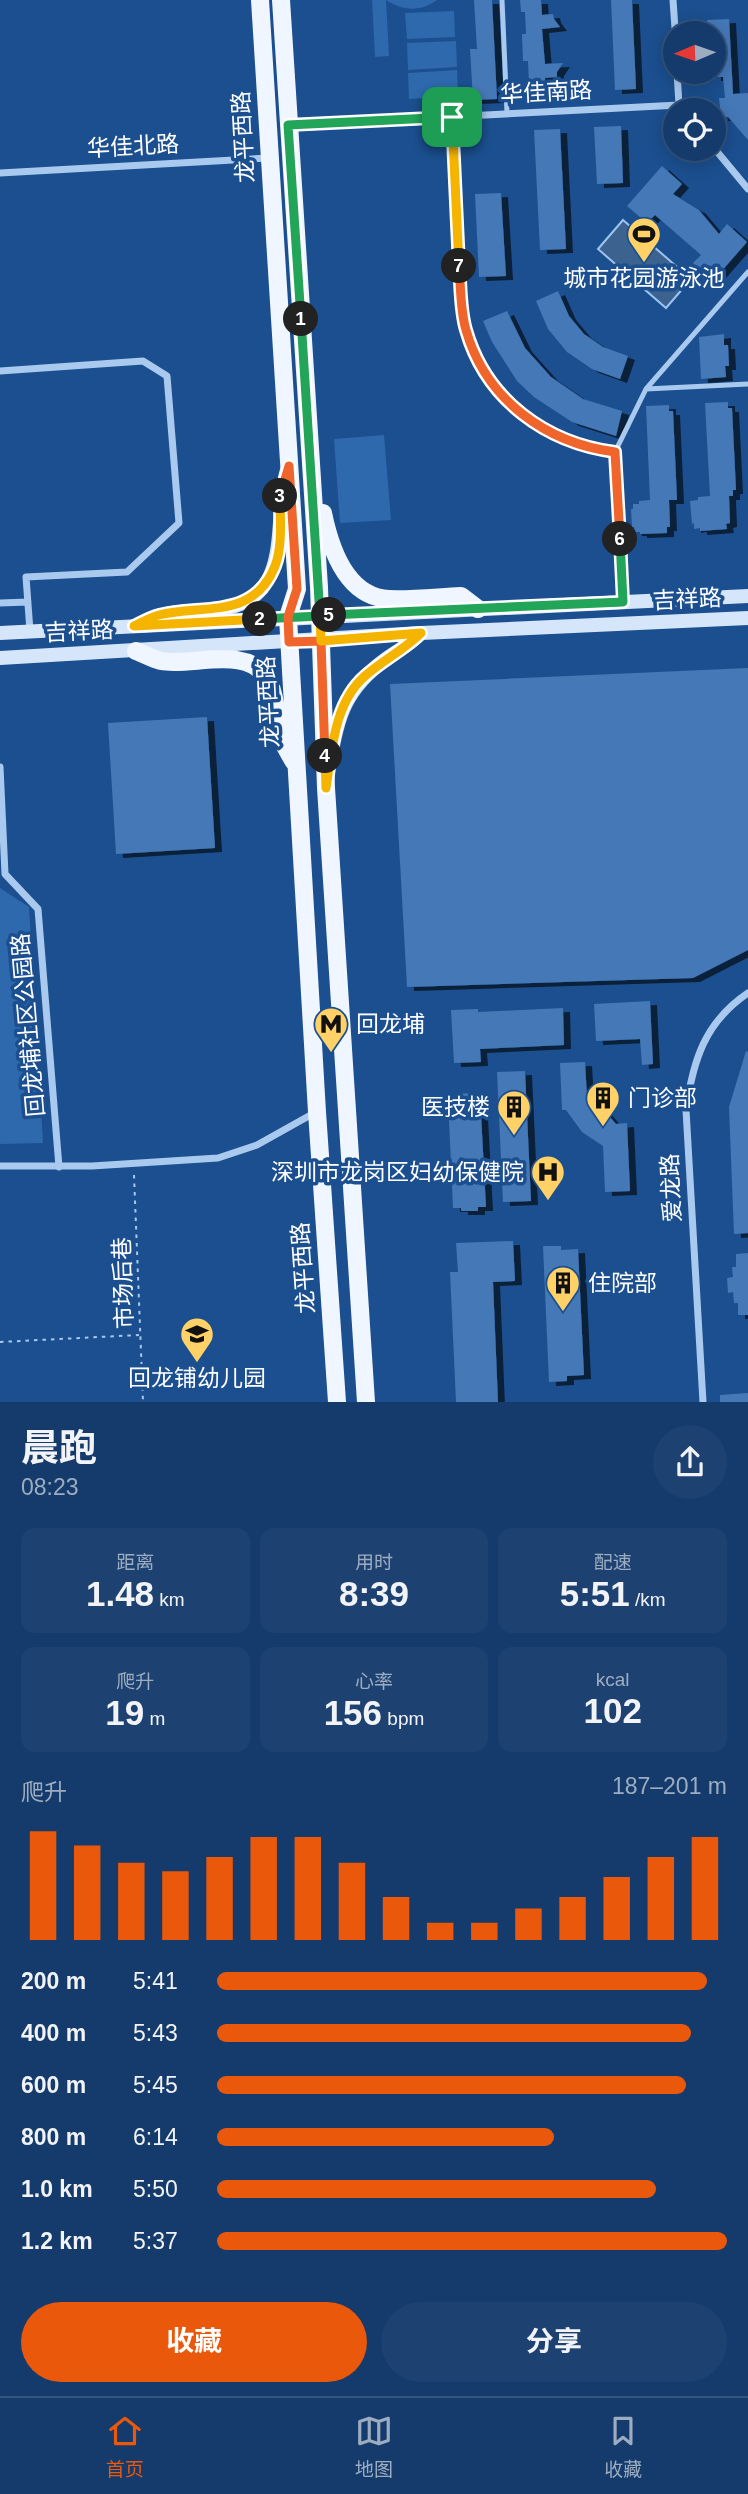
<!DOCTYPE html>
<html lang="zh">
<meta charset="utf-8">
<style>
:root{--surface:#143b6b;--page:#1d4271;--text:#f1f3f6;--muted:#9dadc1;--line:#33557e;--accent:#ea580c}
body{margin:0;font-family:Helvetica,"Noto Sans SC",sans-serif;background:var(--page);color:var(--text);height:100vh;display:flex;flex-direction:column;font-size:26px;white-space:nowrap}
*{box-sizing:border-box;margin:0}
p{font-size:23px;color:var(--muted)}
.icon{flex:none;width:38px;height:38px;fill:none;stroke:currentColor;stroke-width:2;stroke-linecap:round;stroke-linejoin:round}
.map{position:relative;height:1402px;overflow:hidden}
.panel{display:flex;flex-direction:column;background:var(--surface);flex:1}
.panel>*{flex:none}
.needle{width:46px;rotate:268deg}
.tools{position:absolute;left:663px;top:21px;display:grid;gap:14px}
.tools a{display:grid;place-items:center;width:63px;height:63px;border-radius:50%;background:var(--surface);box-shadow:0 4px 18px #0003,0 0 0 2px var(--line);font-size:35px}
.pin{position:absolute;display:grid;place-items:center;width:60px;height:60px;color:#fff;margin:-30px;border-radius:14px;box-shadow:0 4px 10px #0006}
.km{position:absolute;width:35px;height:35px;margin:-18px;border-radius:50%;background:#222;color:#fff;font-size:19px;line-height:35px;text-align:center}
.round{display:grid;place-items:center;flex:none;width:74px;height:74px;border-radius:37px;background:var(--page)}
.summary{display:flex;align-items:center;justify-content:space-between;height:119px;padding:0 21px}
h1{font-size:38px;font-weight:700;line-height:52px}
.stats{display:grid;grid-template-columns:repeat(3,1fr);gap:10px;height:119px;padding:7px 21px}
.stats div{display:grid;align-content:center;border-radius:14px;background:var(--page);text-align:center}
.stats b{font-size:35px;font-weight:700}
.stats small{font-size:19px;font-weight:400}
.stats p{font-size:19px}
.chart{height:196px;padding:14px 21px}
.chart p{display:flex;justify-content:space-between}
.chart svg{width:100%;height:126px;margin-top:7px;stroke:var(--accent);stroke-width:6}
.cta{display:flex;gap:14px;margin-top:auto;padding:14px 21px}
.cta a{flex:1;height:80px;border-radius:42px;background:var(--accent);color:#fff;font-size:28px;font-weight:700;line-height:80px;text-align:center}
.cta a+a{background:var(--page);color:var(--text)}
ul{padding:0 21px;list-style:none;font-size:23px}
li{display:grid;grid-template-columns:112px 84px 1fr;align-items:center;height:52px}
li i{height:18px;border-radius:9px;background:var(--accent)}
.menu{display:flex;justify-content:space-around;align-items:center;height:98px;border-top:2px solid var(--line);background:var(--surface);font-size:19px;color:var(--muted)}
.menu a{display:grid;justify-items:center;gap:4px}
.menu .selected{color:var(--accent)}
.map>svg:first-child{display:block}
.green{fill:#2e69ad}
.water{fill:#3c6290;stroke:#9cc4f0;stroke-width:2}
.building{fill:#4478b7;filter:url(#shadow)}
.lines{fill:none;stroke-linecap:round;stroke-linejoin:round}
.path{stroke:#a9c9ee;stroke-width:2;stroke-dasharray:3.5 5;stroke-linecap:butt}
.service{stroke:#a9c9ee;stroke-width:5}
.minor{stroke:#a9c9ee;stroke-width:7}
.secondary{stroke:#d6e6fa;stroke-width:14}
.primary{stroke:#f0f6ff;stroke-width:18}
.split-1-casing{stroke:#fff;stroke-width:14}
.split-2-casing{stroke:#fff;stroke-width:14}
.split-3-casing{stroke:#fff;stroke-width:14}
.split-4-casing{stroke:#fff;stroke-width:14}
.split-5-casing{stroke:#fff;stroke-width:14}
.split-6-casing{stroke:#fff;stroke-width:14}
.split-7-casing{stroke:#fff;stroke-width:14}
.split-8-casing{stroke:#fff;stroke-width:14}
.split-1{stroke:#22a559;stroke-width:9}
.split-2{stroke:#22a559;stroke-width:9}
.split-3{stroke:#f5b400;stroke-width:9}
.split-4{stroke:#f0652b;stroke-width:9}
.split-5{stroke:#f5b400;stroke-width:9}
.split-6{stroke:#22a559;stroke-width:9}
.split-7{stroke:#f0652b;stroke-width:9}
.split-8{stroke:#f5b400;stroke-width:9}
.labels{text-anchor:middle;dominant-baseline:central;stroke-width:7;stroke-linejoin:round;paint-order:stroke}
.street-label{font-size:23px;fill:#fff;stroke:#1b4f8f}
.poi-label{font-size:23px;fill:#fff;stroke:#1b4f8f;text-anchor:start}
</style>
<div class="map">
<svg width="748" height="1402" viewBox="0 0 748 1402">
<defs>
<filter id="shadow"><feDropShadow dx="7" dy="4" stdDeviation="0" flood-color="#0009"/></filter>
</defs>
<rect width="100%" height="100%" fill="#1b4f8f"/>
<path class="green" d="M 372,0 L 386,0 L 389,56 L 375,57 Z
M 386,0 L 437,0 C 421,12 403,11 386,0 Z
M 454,11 L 455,37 L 407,39 L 405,13 Z
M 456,41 L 457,67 L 408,70 L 407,43 Z
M 457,70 L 458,96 L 409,99 L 408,73 Z
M 384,435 L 391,520 L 340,523 L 334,439 Z
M 0,888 L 29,907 L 43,1143 L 0,1144 Z"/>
<path class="water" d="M 623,220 L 691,279 L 666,308 L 598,249 Z"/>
<path class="building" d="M 474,0 L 492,0 L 497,99 L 473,100 L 470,49 L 477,49 Z
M 520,0 L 541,0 L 542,15 L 553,14 L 554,19 L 560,27 L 542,29 L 545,64 L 563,63 L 557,72 L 557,77 L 545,78 L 546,96 L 525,97 L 525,83 L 529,83 L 528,61 L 523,61 L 522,34 L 526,34 L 525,12 L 521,12 Z
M 611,0 L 632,0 L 636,89 L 615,90 Z
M 729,19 L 733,94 L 748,93 L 748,140 L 728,117 L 721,117 L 719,98 L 725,98 L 723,77 L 714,77 L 714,33 L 708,33 L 707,20 Z
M 621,126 L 623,183 L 597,184 L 594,127 Z
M 560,129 L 566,249 L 540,250 L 534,130 Z
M 662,166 L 682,184 L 673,194 L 699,210 L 719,234 L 727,224 L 747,242 L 713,281 L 693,263 L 701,255 L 655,215 L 647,223 L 627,206 Z
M 501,193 L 506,276 L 479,277 L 475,194 Z
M 558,291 L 569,316 L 584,334 L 603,347 L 628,356 L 620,379 L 592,369 L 567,352 L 548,329 L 536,301 Z
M 507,311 L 525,348 L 551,377 L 583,399 L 622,411 L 616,436 L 572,422 L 534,397 L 517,381 L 492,342 L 483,321 Z
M 724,334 L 724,345 L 728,345 L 729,366 L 725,366 L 726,377 L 701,379 L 699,337 Z
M 728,402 L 728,408 L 732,408 L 736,490 L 733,490 L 733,496 L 729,496 L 730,523 L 726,524 L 727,529 L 700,531 L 700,528 L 694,529 L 694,523 L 692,524 L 690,501 L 698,500 L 698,497 L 710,496 L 705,403 Z
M 669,405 L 669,411 L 673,411 L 677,500 L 669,500 L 670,527 L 667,527 L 667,533 L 640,534 L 640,532 L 635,532 L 634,527 L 632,527 L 631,509 L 633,509 L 633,504 L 639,504 L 639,501 L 650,500 L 646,406 Z
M 748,668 L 748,950 L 693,978 L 407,987 L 390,684 Z
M 207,717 L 215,848 L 116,854 L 108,723 Z
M 650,1001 L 653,1064 L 642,1065 L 640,1039 L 596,1041 L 594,1004 Z
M 563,1008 L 564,1045 L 480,1049 L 481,1062 L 454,1063 L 451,1010 L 478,1009 L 478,1012 Z
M 746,1051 L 748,1052 L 748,1233 L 734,1234 L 729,1107 Z
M 585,1062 L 587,1097 L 603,1109 L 616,1124 L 627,1123 L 630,1191 L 605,1192 L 603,1146 L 582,1132 L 566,1110 L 562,1110 L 560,1063 Z
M 525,1071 L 531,1201 L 503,1202 L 497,1072 Z
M 472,1093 L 472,1097 L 480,1096 L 486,1207 L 478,1207 L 478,1211 L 461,1211 L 461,1208 L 453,1208 L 448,1098 L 456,1097 L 456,1094 Z
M 513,1241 L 515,1281 L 493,1282 L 498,1402 L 456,1402 L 450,1272 L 458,1272 L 456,1243 Z
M 543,1246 L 561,1246 L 561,1250 L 578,1249 L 584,1375 L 567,1376 L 567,1381 L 549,1382 Z
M 748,1253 L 748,1315 L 738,1315 L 738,1303 L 734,1303 L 733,1292 L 728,1293 L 727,1278 L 733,1277 L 732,1267 L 736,1267 L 736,1254 Z
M 748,1393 L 748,1402 L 720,1402 L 720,1395 Z"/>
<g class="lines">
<path class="path" d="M 134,1175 L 143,1402
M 0,1342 L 139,1335"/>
<path class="service" d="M 502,0 L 507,113
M 452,117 C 454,156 456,195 458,235 C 459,261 458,289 463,315 C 477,392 540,443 615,452 L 623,599
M 646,389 L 748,384
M 615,452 L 646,389 L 748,272"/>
<path class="minor" d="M 673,0 L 676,43
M 677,72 L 679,105 L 683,110
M 291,125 L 679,105
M 714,148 L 748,189
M 0,173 L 268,158
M 0,371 L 143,361 L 167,376 L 179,523 L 127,572 L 26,577 L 30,631
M 0,603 L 28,602
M 0,767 L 5,874 L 38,909 L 59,1167
M 0,1166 L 92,1166 L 218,1158 L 257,1145 L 316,1112
M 703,1402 L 686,1110 C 693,1060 705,1022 748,993"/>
<path class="secondary" d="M 153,618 C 176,608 204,613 228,608 C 295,593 272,518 287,470
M 0,633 L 748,596
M 0,658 L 421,633 L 748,618
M 330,763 C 337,716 346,688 386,659 C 398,650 410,645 421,633"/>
<path class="primary" d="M 260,0 L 297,589 L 288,617 L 291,671 L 317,1112 L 337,1402
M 281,0 L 319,587 L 326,788 L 366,1402
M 323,513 C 330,547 346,597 389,599 C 413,600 438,597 461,596 L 478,609
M 136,651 C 144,654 153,659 161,661 C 192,667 249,644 268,680 C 276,696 275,711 278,727 C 281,740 287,750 294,762"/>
</g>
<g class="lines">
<g class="split-1-casing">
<path id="split-1" d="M 301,319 L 288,125 L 452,117"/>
</g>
<g class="split-2-casing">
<path id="split-2" d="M 260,619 L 320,616 L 301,319"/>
</g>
<g class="split-3-casing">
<path id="split-3" d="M 260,619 L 134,626 C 142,622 151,617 159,615 C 203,604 254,620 275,566 C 283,545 280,518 280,496"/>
</g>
<g class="split-4-casing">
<path id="split-4" d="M 280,496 L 289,466 L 297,589 L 288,617 L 289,642 L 321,641 L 325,756"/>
</g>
<g class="split-5-casing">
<path id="split-5" d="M 325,756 L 326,788 C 332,750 334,703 365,676 C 383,660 404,650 421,633 L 321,641 L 320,616 L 329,615"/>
</g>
<g class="split-6-casing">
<path id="split-6" d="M 329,615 L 623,602 L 620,539"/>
</g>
<g class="split-7-casing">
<path id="split-7" d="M 459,266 C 461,288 460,310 466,330 C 486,400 546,443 615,452 L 620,539"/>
</g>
<g class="split-8-casing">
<path id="split-8" d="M 452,117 L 459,266"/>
</g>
<use href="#split-1" class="split-1"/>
<use href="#split-2" class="split-2"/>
<use href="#split-3" class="split-3"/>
<use href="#split-4" class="split-4"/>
<use href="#split-5" class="split-5"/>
<use href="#split-6" class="split-6"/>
<use href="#split-7" class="split-7"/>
<use href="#split-8" class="split-8"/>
</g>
<defs>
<g id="stadium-pin" transform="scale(1.75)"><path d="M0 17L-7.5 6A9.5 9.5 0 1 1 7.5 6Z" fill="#ffd166" stroke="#1b4f8f"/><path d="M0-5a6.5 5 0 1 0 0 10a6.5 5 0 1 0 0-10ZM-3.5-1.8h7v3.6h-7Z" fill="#111"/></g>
<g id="metro-pin" transform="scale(1.75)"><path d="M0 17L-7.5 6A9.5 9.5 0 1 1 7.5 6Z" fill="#ffd166" stroke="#1b4f8f"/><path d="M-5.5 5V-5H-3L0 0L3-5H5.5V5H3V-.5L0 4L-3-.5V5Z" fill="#111"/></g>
<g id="building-pin" transform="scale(1.75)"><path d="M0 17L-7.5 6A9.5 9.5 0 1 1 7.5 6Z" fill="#ffd166" stroke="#1b4f8f"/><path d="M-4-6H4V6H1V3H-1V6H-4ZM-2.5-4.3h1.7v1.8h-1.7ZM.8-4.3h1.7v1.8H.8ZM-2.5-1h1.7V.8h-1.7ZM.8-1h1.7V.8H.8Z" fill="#111"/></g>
<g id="hospital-pin" transform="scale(1.75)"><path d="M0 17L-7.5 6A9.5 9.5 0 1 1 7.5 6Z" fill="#ffd166" stroke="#1b4f8f"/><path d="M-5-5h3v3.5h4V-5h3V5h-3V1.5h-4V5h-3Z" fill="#111"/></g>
<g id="school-pin" transform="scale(1.75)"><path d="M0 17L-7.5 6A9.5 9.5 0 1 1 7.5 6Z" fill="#ffd166" stroke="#1b4f8f"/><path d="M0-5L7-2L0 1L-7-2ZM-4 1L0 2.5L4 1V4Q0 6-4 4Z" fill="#111"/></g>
</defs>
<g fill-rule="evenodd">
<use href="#stadium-pin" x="644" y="234"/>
<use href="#metro-pin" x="331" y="1024"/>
<use href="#building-pin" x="603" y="1098"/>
<use href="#building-pin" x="514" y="1107"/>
<use href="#hospital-pin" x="548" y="1172"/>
<use href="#building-pin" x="563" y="1283"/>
<use href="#school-pin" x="197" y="1334"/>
</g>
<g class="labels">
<g class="street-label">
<text transform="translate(546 92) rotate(-3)">华佳南路</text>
<text transform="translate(243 137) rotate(-93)">龙平西路</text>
<text transform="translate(133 146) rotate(-3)">华佳北路</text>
<text transform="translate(687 599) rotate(-3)">吉祥路</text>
<text transform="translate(79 631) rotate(-3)">吉祥路</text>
<text transform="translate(268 702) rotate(-93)">龙平西路</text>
<text transform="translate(28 1025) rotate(-95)">回龙埔社区公园路</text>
<text transform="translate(671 1188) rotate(-93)">爱龙路</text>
<text transform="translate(303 1268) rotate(-94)">龙平西路</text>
<text transform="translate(123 1283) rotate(-92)">市场后巷</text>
</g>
<g class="poi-label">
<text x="644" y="278" text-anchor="middle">城市花园游泳池</text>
<text x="356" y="1024">回龙埔</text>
<text x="628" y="1098">门诊部</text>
<text x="490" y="1107" text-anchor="end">医技楼</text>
<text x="524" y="1172" text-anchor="end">深圳市龙岗区妇幼保健院</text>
<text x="588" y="1283">住院部</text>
<text x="197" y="1378" text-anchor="middle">回龙铺幼儿园</text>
</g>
</g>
</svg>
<div class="tools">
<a><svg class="needle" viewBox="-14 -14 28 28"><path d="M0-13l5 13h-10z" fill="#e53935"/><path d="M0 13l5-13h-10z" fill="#9dadc1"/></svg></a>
<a><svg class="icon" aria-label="locate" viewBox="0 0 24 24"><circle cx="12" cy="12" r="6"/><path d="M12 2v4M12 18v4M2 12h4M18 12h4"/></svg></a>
</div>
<div class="pin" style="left:452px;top:117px;background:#1e9e55"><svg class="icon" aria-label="arrive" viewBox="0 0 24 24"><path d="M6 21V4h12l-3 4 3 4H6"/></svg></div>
<b class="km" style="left:301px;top:319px">1</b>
<b class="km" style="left:260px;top:619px">2</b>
<b class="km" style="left:280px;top:496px">3</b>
<b class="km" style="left:325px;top:756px">4</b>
<b class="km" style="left:329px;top:615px">5</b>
<b class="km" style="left:620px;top:539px">6</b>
<b class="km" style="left:459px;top:266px">7</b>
</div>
<section class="panel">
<div class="summary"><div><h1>晨跑</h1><p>08:23</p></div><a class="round"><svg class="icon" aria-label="share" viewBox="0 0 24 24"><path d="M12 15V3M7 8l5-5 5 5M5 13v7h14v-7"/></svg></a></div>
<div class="stats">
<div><p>距离</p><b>1.48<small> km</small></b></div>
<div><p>用时</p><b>8:39</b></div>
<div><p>配速</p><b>5:51<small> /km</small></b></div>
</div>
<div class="stats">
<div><p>爬升</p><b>19<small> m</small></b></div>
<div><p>心率</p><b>156<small> bpm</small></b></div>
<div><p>kcal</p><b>102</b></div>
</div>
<div class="chart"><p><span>爬升</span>187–201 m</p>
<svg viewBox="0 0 160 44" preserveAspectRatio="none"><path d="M5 44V6M15 44V11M25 44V17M35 44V20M45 44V15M55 44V8M65 44V8M75 44V17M85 44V29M95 44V38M105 44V38M115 44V33M125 44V29M135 44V22M145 44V15M155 44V8"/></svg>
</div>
<ul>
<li><b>200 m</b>5:41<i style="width:96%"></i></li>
<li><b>400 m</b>5:43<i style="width:93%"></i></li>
<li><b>600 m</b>5:45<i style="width:92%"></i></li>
<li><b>800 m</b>6:14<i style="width:66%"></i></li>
<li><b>1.0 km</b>5:50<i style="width:86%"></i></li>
<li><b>1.2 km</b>5:37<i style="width:100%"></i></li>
</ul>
<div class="cta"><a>收藏</a><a>分享</a></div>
</section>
<nav class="menu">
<a class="selected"><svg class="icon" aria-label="home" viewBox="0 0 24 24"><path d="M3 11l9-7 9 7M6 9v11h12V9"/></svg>首页</a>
<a><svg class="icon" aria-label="map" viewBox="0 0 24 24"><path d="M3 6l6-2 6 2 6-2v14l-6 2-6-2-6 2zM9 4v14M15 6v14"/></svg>地图</a>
<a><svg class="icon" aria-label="saved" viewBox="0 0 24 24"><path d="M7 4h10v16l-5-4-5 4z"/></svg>收藏</a>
</nav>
